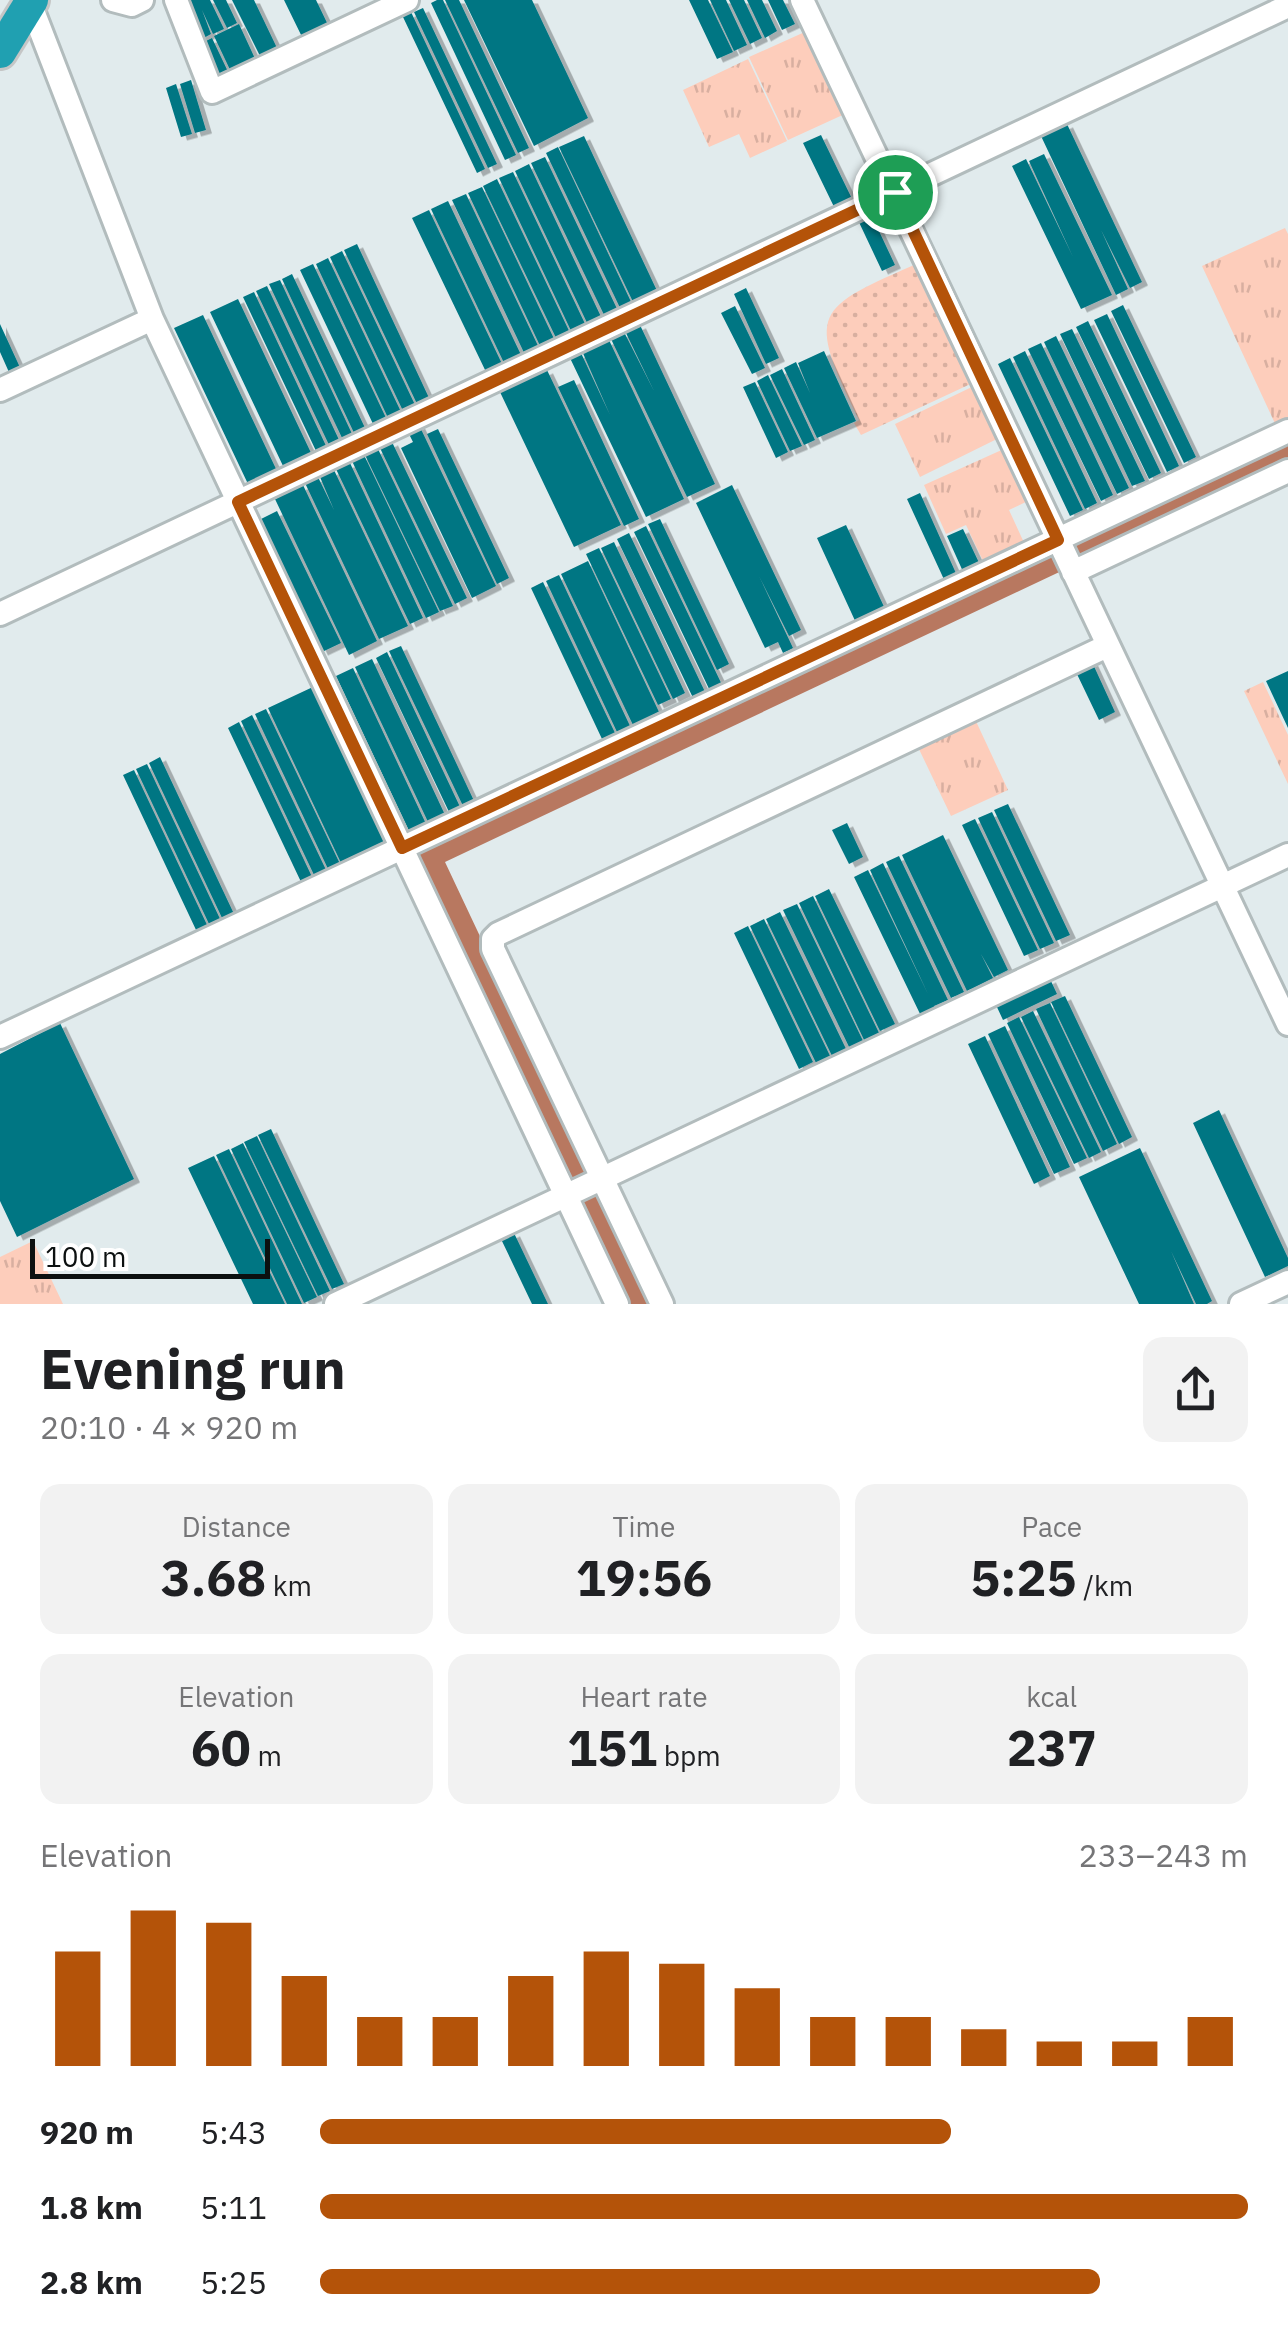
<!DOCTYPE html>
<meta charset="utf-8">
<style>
:root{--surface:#fff;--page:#f2f2f2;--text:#202124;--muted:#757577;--accent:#b45309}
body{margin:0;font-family:"IBM Plex Sans",sans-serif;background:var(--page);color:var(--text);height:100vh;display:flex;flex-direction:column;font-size:38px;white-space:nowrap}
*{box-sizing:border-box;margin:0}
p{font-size:32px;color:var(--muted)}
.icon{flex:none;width:55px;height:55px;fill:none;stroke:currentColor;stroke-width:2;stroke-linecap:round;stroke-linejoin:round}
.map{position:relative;height:1304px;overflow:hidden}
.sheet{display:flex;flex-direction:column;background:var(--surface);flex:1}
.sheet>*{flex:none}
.scale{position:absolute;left:30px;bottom:25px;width:240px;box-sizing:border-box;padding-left:10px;border:5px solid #0c1010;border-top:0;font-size:28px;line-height:35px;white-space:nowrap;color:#0c1010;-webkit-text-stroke:8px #fff;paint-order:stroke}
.pin{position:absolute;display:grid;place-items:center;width:85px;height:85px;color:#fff;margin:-42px;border:5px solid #fff;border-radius:50%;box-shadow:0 2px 10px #0007}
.round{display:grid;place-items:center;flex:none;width:105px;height:105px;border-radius:20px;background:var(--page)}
.summary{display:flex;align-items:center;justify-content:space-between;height:170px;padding:0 40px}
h1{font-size:55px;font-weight:700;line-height:75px}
.figures{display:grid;grid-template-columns:repeat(3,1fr);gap:15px;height:170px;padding:10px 40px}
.figures div{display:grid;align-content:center;border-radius:20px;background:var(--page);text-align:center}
.figures b{font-size:50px;font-weight:700}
.figures small{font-size:28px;font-weight:400}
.figures p{font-size:28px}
.chart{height:280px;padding:20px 40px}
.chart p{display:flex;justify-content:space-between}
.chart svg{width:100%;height:180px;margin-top:10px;stroke:var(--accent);stroke-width:6}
ul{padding:0 40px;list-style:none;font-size:32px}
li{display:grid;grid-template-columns:160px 120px 1fr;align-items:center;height:75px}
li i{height:25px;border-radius:12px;background:var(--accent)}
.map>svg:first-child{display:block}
.grass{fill:url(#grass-tufts)}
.park{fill:url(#park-dots)}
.water{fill:#b87860}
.building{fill:#047683;filter:url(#shadow)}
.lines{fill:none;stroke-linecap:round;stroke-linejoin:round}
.minor-casing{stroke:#b2bcbd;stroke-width:28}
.highway-casing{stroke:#c5c6c6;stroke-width:38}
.minor{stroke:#fff;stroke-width:22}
.highway{stroke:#20a0b1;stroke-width:32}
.route-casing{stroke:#fff;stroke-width:20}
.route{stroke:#b45309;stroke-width:12}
</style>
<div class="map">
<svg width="1288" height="1304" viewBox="0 0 1288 1304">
<defs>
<pattern id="grass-tufts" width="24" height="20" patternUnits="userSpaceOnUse" patternTransform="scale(2.5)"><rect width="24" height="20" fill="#fdcdbb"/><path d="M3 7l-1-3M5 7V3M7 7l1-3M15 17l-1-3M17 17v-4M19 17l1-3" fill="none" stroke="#d8afa0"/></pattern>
<pattern id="park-dots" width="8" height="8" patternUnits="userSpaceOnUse" patternTransform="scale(2.5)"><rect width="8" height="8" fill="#fdcdbb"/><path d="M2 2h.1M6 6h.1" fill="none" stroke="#d8afa0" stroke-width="1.8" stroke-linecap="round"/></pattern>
<filter id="shadow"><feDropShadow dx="6" dy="3.5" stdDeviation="0" flood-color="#0004"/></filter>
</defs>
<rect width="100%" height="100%" fill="#e1ebed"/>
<path class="grass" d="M 807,31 L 847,113 L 788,140 L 749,57 Z
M 748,59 L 787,141 L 750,158 L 739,134 L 709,147 L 683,90 Z
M 1285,228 L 1288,234 L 1288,425 L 1278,430 L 1202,266 Z
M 978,384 L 1001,437 L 920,477 L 895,424 Z
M 1006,448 L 1032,499 L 1009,510 L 1026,547 L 985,565 L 966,525 L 946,534 L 924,485 Z
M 1263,682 L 1288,735 L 1288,784 L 1244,691 Z
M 974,717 L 1008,790 L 951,816 L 917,745 Z
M 33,1241 L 63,1304 L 0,1304 L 0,1257 Z"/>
<path class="park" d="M 921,262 L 977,381 L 861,435 L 854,423 L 859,420 C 806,311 813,309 921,262 Z"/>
<path class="water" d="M 1288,438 L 1288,464 L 445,862 L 653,1304 L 624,1304 L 412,850 Z"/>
<path class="building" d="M 182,0 L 210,0 L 224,29 L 213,34 L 202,10 L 211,34 L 200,40 Z
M 213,0 L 226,0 L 237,23 L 227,28 Z
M 232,0 L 254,0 L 277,48 L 260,56 Z
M 284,0 L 316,0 L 330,29 L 304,41 Z
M 437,0 L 443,0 L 516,155 L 505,160 L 431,3 Z
M 445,0 L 459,0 L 529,148 L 518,153 Z
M 464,0 L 532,0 L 588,118 L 534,146 Z
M 689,0 L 708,0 L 733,52 L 717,59 Z
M 710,0 L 726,0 L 747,45 L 734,51 Z
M 729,0 L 744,0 L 762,38 L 750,44 Z
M 747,0 L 762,0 L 777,31 L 765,38 Z
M 768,0 L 783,0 L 795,24 L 782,30 Z
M 423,8 L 497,164 L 488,168 L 414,12 Z
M 411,12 L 485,169 L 477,173 L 403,17 Z
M 239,24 L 258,65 L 233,76 L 214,36 Z
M 212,38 L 231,78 L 219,84 L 200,44 Z
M 191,80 L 206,130 L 195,133 L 180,84 Z
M 176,84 L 192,134 L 181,137 L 166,88 Z
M 1067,124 L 1142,282 L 1130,288 L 1101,230 L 1128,289 L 1116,295 L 1041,136 Z
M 821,135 L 855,205 L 837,213 L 803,143 Z
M 584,136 L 659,295 L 635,306 L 559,147 Z
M 558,147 L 633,306 L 622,312 L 546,153 Z
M 1044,154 L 1112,295 L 1081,309 L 1012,166 L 1026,159 L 1073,257 L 1029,161 Z
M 545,157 L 619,313 L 606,319 L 531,163 Z
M 529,164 L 603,321 L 589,327 L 515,171 Z
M 513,172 L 587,328 L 573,335 L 499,178 Z
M 497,179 L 571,335 L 558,342 L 483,186 Z
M 482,187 L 556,343 L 542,350 L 468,193 Z
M 466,194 L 540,350 L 526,357 L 452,200 Z
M 448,201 L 522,357 L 505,365 L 431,209 Z
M 429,210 L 503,366 L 487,374 L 412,218 Z
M 870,212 L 895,265 L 882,271 L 857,218 Z
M 357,244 L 430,400 L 418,406 L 344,250 Z
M 342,251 L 416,407 L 404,413 L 330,257 Z
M 328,258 L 402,414 L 389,420 L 316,264 Z
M 313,264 L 387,420 L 374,426 L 300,270 Z
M 292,274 L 366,430 L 355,435 L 282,279 Z
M 280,280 L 353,436 L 343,440 L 269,284 Z
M 267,286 L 340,442 L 330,447 L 256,291 Z
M 746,288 L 779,358 L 766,364 L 734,294 Z
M 254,292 L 327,448 L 317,453 L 243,297 Z
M 238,299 L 312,455 L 284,468 L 210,312 Z
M 1123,305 L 1196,457 L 1184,463 L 1111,311 Z
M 735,306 L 765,368 L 752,374 L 721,313 Z
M 1107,314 L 1179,466 L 1167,472 L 1094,320 Z
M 203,315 L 277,471 L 248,484 L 174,328 Z
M 1088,321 L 1161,473 L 1149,479 L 1076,327 Z
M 0,324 L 23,374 L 12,379 L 0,352 Z
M 640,325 L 715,484 L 687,497 L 611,339 L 624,332 L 654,391 L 625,331 Z
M 1072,329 L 1145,481 L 1132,486 L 1060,334 Z
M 1056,336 L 1129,488 L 1117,494 L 1044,342 Z
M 609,340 L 684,499 L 646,517 L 570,358 L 581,353 L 610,415 L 582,351 Z
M 1041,343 L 1113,495 L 1101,501 L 1028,349 Z
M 824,351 L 856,421 L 817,438 L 784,368 L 796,362 L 810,393 L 798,363 Z
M 1025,351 L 1097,503 L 1085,509 L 1013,357 Z
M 1010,358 L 1083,510 L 1070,516 L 998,364 Z
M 782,369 L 815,440 L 804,445 L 770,375 Z
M 547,370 L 621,525 L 574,547 L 500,392 Z
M 768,375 L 802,446 L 790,451 L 757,381 Z
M 574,380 L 639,519 L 624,526 L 558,387 Z
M 755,382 L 788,452 L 776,458 L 743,387 Z
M 419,425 L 496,586 L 472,598 L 401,448 L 413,442 L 407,430 Z
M 438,429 L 509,578 L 497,584 L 427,434 Z
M 392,442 L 467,598 L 455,604 L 380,448 Z
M 378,449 L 453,606 L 440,611 L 365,455 Z
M 364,455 L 439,612 L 426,618 L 352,461 Z
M 350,463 L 423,618 L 410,624 L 336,469 Z
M 334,470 L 408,626 L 379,639 L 305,483 L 318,477 L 334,510 L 320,477 Z
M 303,485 L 377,641 L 349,655 L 275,499 Z
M 732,485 L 801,630 L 789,636 L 759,576 L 793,648 L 783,653 L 778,642 L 765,648 L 696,503 Z
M 920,493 L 959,580 L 947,586 L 907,499 Z
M 277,511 L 341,643 L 322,652 L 259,520 Z
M 660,519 L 729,664 L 717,670 L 648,524 Z
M 846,525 L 886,611 L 857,625 L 817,538 Z
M 646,526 L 724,689 L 712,695 L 634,532 Z
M 963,529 L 982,569 L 965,576 L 947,536 Z
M 629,533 L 707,696 L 695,702 L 617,539 Z
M 614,542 L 685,693 L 673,699 L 601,548 Z
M 599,548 L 671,699 L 658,705 L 586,554 Z
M 588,561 L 659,712 L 633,725 L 561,574 Z
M 559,575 L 630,726 L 617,732 L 546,581 Z
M 543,582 L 615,733 L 602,739 L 531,588 Z
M 401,646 L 475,803 L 464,808 L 389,651 Z
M 387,652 L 461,809 L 450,814 L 376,658 Z
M 372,659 L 446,817 L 429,824 L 355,667 Z
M 1092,662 L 1115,712 L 1099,720 L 1075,670 Z
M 353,668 L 427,826 L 410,833 L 336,676 Z
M 1288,671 L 1288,728 L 1266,681 Z
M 315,686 L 390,843 L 342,865 L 268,708 Z
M 266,709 L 341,866 L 329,871 L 255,714 Z
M 252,715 L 327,872 L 315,877 L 241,721 Z
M 239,722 L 313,879 L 302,884 L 228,728 Z
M 160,757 L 234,914 L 223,920 L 149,763 Z
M 147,764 L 221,921 L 210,926 L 136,769 Z
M 134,770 L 208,927 L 197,932 L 123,775 Z
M 1008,804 L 1070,935 L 1056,941 L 994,810 Z
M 992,812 L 1054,943 L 1040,949 L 978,818 Z
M 975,819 L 1038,950 L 1024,956 L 962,825 Z
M 847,823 L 863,857 L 849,864 L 832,830 Z
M 943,835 L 1008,970 L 994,977 L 981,954 L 993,978 L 967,991 L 902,855 Z
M 899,856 L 964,992 L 951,998 L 886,862 Z
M 883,863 L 948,1000 L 934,1006 L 936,1011 L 922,1018 L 854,877 L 868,870 L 928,994 L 870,870 Z
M 829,889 L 895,1024 L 880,1031 L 815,896 Z
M 813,896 L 881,1037 L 866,1044 L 799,903 Z
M 797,904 L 865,1045 L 851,1051 L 783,910 Z
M 780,912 L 848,1053 L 834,1060 L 766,919 Z
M 764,919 L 832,1060 L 818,1067 L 750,926 Z
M 748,926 L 813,1062 L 799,1069 L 734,933 Z
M 1050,979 L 1057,994 L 1003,1020 L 996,1005 Z
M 1065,996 L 1132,1137 L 1119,1144 L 1051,1002 Z
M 1050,1003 L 1117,1144 L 1103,1151 L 1036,1009 Z
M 1033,1011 L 1101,1152 L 1089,1158 L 1021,1017 Z
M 1019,1017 L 1087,1158 L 1074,1164 L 1007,1023 Z
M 60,1023 L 134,1179 L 17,1237 L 0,1201 L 0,1054 Z
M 1005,1026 L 1070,1167 L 1054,1174 L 988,1034 Z
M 985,1036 L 1050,1176 L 1034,1184 L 968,1044 Z
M 1219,1110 L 1288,1258 L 1288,1266 L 1265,1277 L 1193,1123 Z
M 271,1129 L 344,1284 L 332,1289 L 258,1135 Z
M 257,1136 L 330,1291 L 318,1296 L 244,1142 Z
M 243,1143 L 317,1297 L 304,1303 L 231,1149 Z
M 1140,1148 L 1212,1301 L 1207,1304 L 1196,1304 L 1171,1251 L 1194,1304 L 1139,1304 L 1079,1177 Z
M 229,1149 L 302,1304 L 287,1304 L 216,1155 Z
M 214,1156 L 285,1304 L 253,1304 L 188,1168 Z
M 514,1233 L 548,1304 L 532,1304 L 501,1239 Z"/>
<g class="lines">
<g class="minor-casing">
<path id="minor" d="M 113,0 L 132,5 L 142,0
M 176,0 L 212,92 L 407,0
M 802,0 L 1288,1024
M 30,3 L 152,319 L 617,1304
M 0,390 L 152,319
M 1073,572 L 1288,471
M 0,614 L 1288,6
M 0,1037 L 1288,431
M 336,1304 L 1288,855
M 662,1304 L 493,949 L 493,939 L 498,934 L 1107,646
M 1241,1304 L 1288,1282"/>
</g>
<g class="highway-casing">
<path id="highway" d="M 0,52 L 32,0"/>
</g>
<use href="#minor" class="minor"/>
<use href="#highway" class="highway"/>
</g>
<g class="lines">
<g class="route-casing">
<path id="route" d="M 895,192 L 1058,540 L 402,848 L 238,502 Z"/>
</g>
<use href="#route" class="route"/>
</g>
</svg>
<div class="scale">100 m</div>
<div class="pin" style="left:895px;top:192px;background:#1e9e55"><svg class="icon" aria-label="arrive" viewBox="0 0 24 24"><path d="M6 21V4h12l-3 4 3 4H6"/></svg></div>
</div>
<section class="sheet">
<div class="summary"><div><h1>Evening run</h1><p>20:10 · 4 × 920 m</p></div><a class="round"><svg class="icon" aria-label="share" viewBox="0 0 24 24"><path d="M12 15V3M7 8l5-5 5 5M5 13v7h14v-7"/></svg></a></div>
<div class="figures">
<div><p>Distance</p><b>3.68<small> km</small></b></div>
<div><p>Time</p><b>19:56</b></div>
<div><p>Pace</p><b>5:25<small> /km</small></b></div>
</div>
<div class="figures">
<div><p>Elevation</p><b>60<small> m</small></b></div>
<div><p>Heart rate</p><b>151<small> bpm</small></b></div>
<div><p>kcal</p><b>237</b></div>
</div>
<div class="chart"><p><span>Elevation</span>233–243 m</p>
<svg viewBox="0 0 160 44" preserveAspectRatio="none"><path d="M5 44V16M15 44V6M25 44V9M35 44V22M45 44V32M55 44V32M65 44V22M75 44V16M85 44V19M95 44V25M105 44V32M115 44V32M125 44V35M135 44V38M145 44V38M155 44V32"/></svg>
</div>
<ul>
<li><b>920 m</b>5:43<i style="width:68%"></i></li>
<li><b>1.8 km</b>5:11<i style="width:100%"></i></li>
<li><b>2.8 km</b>5:25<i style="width:84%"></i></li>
</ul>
</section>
